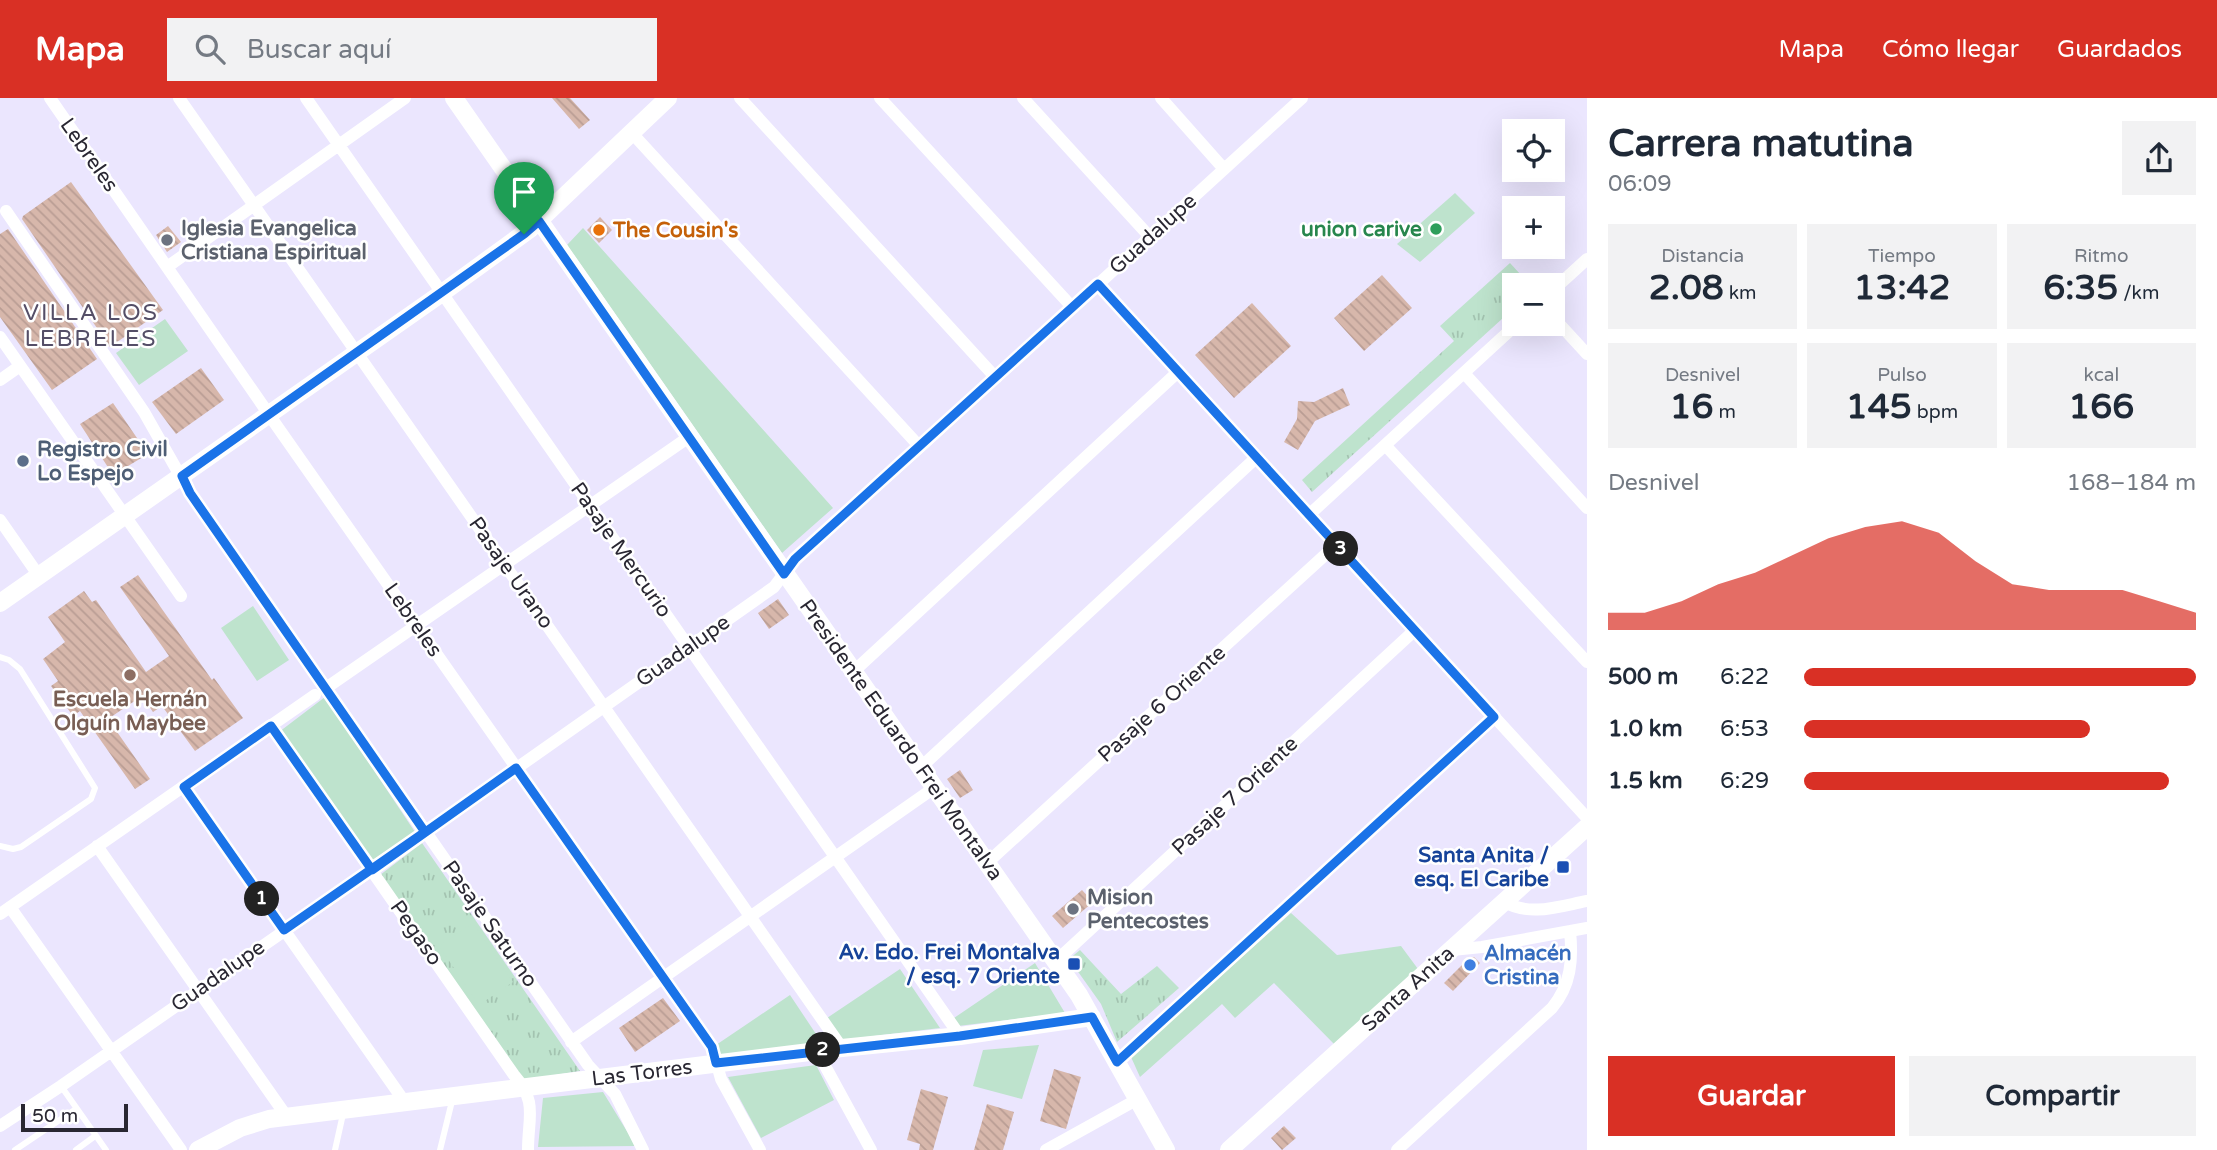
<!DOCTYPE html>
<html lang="es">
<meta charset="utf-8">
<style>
:root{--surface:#fff;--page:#f2f2f3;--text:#1f2937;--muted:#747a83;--accent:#d93025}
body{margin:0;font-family:"Varela Round",sans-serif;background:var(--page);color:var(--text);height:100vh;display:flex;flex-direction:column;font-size:26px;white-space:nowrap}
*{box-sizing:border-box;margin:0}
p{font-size:23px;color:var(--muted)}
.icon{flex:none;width:38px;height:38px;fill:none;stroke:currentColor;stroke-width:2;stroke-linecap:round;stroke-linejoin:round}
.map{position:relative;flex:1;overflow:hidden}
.details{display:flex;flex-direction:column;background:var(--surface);width:630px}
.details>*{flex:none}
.buttons{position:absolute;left:1502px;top:21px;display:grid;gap:14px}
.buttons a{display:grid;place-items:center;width:63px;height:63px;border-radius:0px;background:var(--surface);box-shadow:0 7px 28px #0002;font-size:35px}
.scale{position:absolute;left:21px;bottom:18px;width:107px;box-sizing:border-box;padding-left:7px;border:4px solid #292732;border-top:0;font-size:19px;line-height:24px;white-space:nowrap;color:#292732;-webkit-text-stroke:5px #fff;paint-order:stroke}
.pin{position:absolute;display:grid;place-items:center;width:60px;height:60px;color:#fff;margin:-72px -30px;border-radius:50% 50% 50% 0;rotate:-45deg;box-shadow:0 0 7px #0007}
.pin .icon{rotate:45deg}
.km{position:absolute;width:35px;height:35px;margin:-18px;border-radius:50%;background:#222;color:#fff;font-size:19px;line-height:35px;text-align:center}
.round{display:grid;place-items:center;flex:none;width:74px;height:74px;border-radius:0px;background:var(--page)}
.headline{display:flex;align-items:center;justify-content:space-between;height:119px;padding:0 21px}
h1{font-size:38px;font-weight:700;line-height:52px}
.figures{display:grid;grid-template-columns:repeat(3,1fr);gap:10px;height:119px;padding:7px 21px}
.figures div{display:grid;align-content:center;border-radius:0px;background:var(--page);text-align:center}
.figures b{font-size:35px;font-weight:700}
.figures small{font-size:19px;font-weight:400}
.figures p{font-size:19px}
.chart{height:196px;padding:14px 21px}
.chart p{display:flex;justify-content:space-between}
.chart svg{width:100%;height:126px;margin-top:7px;fill:var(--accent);opacity:.7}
.action{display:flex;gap:14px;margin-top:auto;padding:14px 21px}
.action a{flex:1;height:80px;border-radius:0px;background:var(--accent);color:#fff;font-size:28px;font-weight:700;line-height:80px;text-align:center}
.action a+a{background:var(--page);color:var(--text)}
ul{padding:0 21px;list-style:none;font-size:23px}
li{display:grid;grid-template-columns:112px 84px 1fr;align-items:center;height:52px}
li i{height:18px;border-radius:9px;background:var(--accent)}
header{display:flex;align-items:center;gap:42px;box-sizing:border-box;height:98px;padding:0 35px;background:var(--accent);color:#fff}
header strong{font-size:33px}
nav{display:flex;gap:38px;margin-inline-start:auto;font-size:24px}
.search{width:490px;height:63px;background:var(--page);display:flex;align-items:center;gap:18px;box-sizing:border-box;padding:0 24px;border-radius:0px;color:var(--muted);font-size:26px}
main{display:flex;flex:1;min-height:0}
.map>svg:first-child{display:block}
.grass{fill:url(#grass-tufts)}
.park{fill:#bee3cd}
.building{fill:url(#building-back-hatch)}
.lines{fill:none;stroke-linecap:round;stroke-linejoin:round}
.lane{stroke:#fff;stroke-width:6}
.street{stroke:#fff;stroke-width:12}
.secondary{stroke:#fff;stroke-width:18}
.route-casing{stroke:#fff;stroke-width:14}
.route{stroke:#1a73e8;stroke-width:9}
.leisure-dot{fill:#2e9e5b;stroke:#fff;stroke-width:2.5}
.food-dot{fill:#e8710a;stroke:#fff;stroke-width:2.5}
.worship-dot{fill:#6b7280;stroke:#fff;stroke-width:2.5}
.service-dot{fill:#5c6f8a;stroke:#fff;stroke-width:2.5}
.education-dot{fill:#8d6e63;stroke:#fff;stroke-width:2.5}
.transit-dot{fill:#1a4fb4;stroke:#fff;stroke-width:2.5}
.shop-dot{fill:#3f7fe0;stroke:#fff;stroke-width:2.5}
.labels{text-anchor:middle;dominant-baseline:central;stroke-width:5;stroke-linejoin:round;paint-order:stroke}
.street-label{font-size:21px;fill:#292732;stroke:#fff}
.worship-label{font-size:21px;font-weight:bold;fill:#5b616d;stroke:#fff;text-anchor:start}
.leisure-label{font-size:21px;font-weight:bold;fill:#27864d;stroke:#fff;text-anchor:end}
.food-label{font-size:21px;font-weight:bold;fill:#c56008;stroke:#fff;text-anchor:start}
.service-label{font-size:21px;font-weight:bold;fill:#4e5e75;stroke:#fff;text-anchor:start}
.education-label{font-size:21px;font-weight:bold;fill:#785e54;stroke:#fff}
.transit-label{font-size:21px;font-weight:bold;fill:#164399;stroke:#fff;text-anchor:end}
.shop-label{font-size:21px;font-weight:bold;fill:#366cbe;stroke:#fff;text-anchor:start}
.neighbourhood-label{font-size:23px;letter-spacing:2px;fill:#544e67;stroke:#fff}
</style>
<header>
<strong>Mapa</strong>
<div class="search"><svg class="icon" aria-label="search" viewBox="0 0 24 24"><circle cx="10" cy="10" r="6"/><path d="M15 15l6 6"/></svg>Buscar aquí</div>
<nav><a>Mapa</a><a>Cómo llegar</a><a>Guardados</a></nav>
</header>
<main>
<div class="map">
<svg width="1587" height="1052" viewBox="0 0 1587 1052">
<defs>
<pattern id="grass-tufts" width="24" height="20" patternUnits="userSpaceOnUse" patternTransform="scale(1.75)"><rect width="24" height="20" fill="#bee3cd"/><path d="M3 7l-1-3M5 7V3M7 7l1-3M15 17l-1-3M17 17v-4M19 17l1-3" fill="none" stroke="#a3c3b0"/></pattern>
<pattern id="building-back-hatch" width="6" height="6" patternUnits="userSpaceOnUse" patternTransform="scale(1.75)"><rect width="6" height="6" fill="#d7b7ab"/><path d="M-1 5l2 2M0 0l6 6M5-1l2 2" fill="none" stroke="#b99d94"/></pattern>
</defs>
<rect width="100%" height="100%" fill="#ebe6fe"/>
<path class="grass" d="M 1510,165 L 1530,187 L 1514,187 L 1514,210 L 1312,394 L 1302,382 L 1454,243 L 1440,228 Z
M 422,745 L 580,973 L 524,982 L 380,777 Z
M 1080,852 L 1121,896 L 1157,868 L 1179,890 L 1117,944 L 1101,906 L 1069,861 Z"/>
<path class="park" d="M 1455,95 L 1475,115 L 1420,164 L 1397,146 Z
M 583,130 L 833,410 L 782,455 L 567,147 Z
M 165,221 L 188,253 L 139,287 L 116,255 Z
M 253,508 L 289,562 L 257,583 L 221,530 Z
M 325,599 L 415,734 L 371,763 L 279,634 Z
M 1291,815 L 1337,857 L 1401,848 L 1418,871 L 1336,948 L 1274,885 L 1235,920 L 1222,906 L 1140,979 L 1131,959 Z
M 473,825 L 513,884 L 479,907 L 439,848 Z
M 1035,865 L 1065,915 L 958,928 L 954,920 Z
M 900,871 L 940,930 L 841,942 L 827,920 Z
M 790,897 L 822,945 L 722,958 L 716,947 Z
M 1039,947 L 1022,1001 L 973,988 L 983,952 Z
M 816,967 L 834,1002 L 761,1040 L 728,979 Z
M 603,994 L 636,1048 L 538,1049 L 543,1000 Z"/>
<path class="building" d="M 552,0 L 570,0 L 590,22 L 579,31 Z
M 71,84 L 163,212 L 110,249 L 22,121 L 23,118 Z
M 600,119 L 612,132 L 599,145 L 587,132 Z
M 168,128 L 181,144 L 167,154 L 156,137 Z
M 8,131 L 97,261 L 52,292 L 0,219 L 0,136 Z
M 1382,177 L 1412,210 L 1364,253 L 1334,220 Z
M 1252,205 L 1291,248 L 1234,300 L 1195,257 Z
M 201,270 L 224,302 L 176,336 L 152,304 Z
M 1343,290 L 1350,307 L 1315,323 L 1298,352 L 1284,344 L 1297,321 L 1298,303 L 1314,304 Z
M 113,305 L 148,356 L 113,377 L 80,326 Z
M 138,477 L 212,582 L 214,580 L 243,620 L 195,653 L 162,608 L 153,614 L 142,598 L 108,621 L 150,681 L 135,691 L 80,613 L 73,618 L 51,588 L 58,583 L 43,561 L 65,544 L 48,519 L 84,493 L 92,504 L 96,502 L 146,574 L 169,558 L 120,489 Z
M 778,501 L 789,517 L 769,531 L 758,515 Z
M 960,672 L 973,692 L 960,700 L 947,681 Z
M 1082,792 L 1093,804 L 1063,830 L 1052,818 Z
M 1470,859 L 1474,859 L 1480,865 L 1453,893 L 1444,885 Z
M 663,900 L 680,923 L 635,954 L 619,930 Z
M 1054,971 L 1081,979 L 1066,1031 L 1040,1023 Z
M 921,991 L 948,999 L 933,1052 L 919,1052 L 920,1046 L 907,1042 Z
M 987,1006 L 1014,1014 L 1003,1052 L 974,1052 Z
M 1284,1028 L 1296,1040 L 1282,1052 L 1271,1040 Z"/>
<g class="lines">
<path class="lane" d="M 0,559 L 9,562 L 20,571 L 95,690 L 91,701 L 21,749 L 13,751 L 0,748
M 61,988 L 106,1052
M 15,1052 L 76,1011
M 76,1052 L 95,1038
M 335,1052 L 343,1016
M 440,1052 L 453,999"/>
<path class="street" d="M 50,0 L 279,331 L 712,949 L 721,981 L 760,1052
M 179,0 L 842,950
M 306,0 L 960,938
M 740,0 L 996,280
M 880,0 L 1073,210
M 1023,0 L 1150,139
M 1161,0 L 1224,71
M 631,34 L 920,349
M 6,113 L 144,314 L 190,395 L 588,967 L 615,996 L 643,1052
M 167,169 L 405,0
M 1098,186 L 1587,720
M 1552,193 L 1587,161
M 1552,218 L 1587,256
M 0,239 L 181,498
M 1464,275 L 1587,410
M 0,282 L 20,268
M 1385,347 L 1587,564
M 1310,416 L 1517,226
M 0,422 L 39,478
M 853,574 L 1179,273
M 326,590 L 689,339
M 271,628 L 514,977 C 538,1004 528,1019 528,1052
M 920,670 L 1257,359
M 184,689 L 404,1003
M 97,748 L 287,1019
M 987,765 L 1337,446
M 1505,804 C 1530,819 1560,808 1587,803
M 10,809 L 181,1052
M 0,816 L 315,597
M 1452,852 L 1482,849 L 1587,830
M 1056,863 L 1415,532
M 571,944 L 934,690
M 817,953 L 871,1052
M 1117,964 L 1495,619
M 0,1028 L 61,988 L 372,772 L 774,489 L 795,461 L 920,349 L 1302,0
M 1046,1052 L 1138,1001
M 1397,1052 L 1552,910 C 1571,887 1573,862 1570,833"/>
<path class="secondary" d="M 454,0 L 1079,897 L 1166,1052
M 0,505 L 442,195 L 530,131 L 668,0
M 198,1052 L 240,1030 L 269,1021 L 842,950 L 960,938 L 1092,919
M 1229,1052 L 1587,729"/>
</g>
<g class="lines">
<g class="route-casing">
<path id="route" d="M 524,136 L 182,378 L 190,395 L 425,734 L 284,832 L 184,689 L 271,628 L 372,772 L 516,670 L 712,949 L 716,965 L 960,938 L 1092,919 L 1117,964 L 1494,619 L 1098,186 L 795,461 L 784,476 L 539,123 L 524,136"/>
</g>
<use href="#route" class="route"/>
</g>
<circle class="leisure-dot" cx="1436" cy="131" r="7"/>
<circle class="food-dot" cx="599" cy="132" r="7"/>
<g class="worship-dot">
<circle cx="167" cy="142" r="7"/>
<circle cx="1073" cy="811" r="7"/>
</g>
<circle class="service-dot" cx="23" cy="363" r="7"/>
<circle class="education-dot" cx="130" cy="577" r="7"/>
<g class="transit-dot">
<rect x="1556" y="762" width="14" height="14" rx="3.5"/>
<rect x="1067" y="859" width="14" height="14" rx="3.5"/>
</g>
<circle class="shop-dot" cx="1470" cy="867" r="7"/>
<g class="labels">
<g class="street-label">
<text transform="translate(89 57) rotate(55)">Lebreles</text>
<text transform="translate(1153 136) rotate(-42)">Guadalupe</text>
<text transform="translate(621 452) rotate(55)">Pasaje Mercurio</text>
<text transform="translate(511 475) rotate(55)">Pasaje Urano</text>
<text transform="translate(413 522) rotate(55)">Lebreles</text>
<text transform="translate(683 553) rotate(-35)">Guadalupe</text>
<text transform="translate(1162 606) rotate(-42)">Pasaje 6 Oriente</text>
<text transform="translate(901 642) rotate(55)">Presidente Eduardo Frei Montalva</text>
<text transform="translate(1235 698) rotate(-43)">Pasaje 7 Oriente</text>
<text transform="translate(490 826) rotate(55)">Pasaje Saturno</text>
<text transform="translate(416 835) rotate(55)">Pegaso</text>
<text transform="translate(218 878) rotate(-35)">Guadalupe</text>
<text transform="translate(1408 891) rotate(-42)">Santa Anita</text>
<text transform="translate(642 975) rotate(-7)">Las Torres</text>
</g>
<g class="worship-label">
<text x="181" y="130">Iglesia Evangelica<tspan x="181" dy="24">Cristiana Espiritual</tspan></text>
<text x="1087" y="799">Mision<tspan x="1087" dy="24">Pentecostes</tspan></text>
</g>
<g class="leisure-label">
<text x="1422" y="131">union carive</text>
</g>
<g class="food-label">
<text x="613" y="132">The Cousin's</text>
</g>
<g class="service-label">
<text x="37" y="351">Registro Civil<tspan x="37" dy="24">Lo Espejo</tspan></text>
</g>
<g class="education-label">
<text x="130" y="601">Escuela Hernán<tspan x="130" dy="24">Olguín Maybee</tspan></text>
</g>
<g class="transit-label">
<text x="1549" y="757">Santa Anita /<tspan x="1549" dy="24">esq. El Caribe</tspan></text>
<text x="1060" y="854">Av. Edo. Frei Montalva<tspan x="1060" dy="24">/ esq. 7 Oriente</tspan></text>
</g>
<g class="shop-label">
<text x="1484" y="855">Almacén<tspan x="1484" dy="24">Cristina</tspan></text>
</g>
<g class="neighbourhood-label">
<text x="91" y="215">VILLA LOS<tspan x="91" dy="26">LEBRELES</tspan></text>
</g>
</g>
</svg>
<div class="buttons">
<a><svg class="icon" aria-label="locate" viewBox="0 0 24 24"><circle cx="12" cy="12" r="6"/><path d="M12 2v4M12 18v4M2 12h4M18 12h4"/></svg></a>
<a>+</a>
<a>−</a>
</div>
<div class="scale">50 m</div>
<div class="pin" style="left:524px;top:136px;background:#1e9e55"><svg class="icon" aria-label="arrive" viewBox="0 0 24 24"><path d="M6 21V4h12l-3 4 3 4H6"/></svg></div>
<b class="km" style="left:262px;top:801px">1</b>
<b class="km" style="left:823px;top:952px">2</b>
<b class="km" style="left:1341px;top:451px">3</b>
</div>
<section class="details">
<div class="headline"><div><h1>Carrera matutina</h1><p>06:09</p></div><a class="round"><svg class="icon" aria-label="share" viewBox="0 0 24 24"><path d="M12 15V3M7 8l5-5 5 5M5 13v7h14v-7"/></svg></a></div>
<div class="figures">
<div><p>Distancia</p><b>2.08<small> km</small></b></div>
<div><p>Tiempo</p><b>13:42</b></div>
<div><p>Ritmo</p><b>6:35<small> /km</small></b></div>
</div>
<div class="figures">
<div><p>Desnivel</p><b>16<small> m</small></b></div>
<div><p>Pulso</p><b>145<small> bpm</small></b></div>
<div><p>kcal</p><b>166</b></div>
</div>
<div class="chart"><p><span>Desnivel</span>168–184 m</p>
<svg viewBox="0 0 160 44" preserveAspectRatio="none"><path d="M0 44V38L10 38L20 34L30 28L40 24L50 18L60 12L70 8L80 6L90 10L100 20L110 28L120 30L130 30L140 30L150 34L160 38V44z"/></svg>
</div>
<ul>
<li><b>500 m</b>6:22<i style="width:100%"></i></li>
<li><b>1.0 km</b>6:53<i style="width:73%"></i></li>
<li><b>1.5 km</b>6:29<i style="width:93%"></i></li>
</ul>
<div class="action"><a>Guardar</a><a>Compartir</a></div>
</section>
</main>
